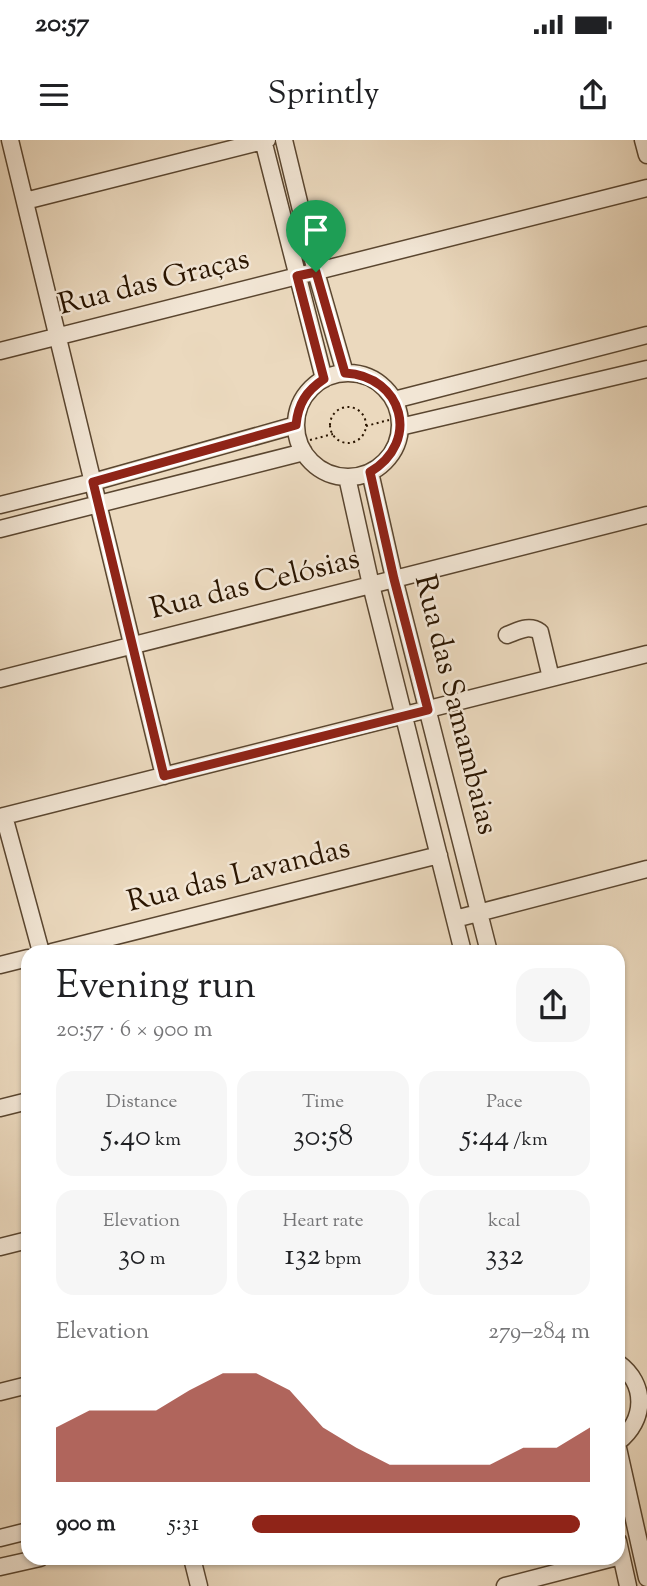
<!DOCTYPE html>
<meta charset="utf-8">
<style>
:root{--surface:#fff;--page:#f6f6f6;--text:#202124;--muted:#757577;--accent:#8f2418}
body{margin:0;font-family:"Sorts Mill Goudy",serif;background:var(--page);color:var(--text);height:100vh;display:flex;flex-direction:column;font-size:26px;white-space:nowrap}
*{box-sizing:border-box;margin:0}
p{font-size:23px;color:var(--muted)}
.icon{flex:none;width:38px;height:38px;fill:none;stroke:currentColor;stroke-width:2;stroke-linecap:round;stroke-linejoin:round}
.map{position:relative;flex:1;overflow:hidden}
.panel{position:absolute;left:21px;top:805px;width:604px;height:620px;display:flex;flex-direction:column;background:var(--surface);border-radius:21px;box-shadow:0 2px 5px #0004}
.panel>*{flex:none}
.pin{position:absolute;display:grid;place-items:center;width:60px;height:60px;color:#fff;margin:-72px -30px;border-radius:50% 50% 50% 0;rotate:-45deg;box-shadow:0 0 7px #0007}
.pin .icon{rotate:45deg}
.round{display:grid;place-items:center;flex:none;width:74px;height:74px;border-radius:21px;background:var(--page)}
.headline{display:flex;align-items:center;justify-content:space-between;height:119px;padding:0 35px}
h1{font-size:38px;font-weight:600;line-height:52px}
.figures{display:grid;grid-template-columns:repeat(3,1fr);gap:10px;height:119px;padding:7px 35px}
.figures div{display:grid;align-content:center;border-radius:18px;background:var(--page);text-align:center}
.figures b{font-size:30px;font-weight:600}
.figures small{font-size:19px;font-weight:400}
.figures p{font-size:19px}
.chart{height:196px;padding:14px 35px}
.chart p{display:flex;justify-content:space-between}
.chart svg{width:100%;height:126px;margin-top:7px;fill:var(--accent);opacity:.7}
ul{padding:0 35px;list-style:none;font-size:23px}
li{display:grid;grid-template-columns:112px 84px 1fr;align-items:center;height:52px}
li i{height:18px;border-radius:9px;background:var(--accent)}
.status{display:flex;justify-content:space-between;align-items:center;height:49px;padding:0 35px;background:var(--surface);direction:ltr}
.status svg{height:19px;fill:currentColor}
header{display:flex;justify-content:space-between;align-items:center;height:91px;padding:0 35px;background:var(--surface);font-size:32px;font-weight:600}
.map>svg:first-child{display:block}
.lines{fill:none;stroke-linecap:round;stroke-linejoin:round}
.minor-casing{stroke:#5a4630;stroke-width:19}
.path{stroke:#2a1500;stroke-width:2;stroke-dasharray:2 3.5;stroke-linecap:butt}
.minor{stroke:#f2e6d5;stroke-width:16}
.route-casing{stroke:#fff;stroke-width:14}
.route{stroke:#8f2418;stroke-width:9}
.labels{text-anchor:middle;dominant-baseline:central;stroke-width:5;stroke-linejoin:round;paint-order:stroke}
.street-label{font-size:30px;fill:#2a1500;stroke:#f2e6d5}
</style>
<div class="status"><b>20:57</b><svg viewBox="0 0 49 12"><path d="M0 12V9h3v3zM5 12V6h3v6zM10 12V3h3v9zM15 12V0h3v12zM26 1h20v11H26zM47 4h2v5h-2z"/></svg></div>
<header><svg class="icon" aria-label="menu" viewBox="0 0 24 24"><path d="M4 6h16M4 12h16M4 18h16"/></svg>Sprintly<svg class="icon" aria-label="share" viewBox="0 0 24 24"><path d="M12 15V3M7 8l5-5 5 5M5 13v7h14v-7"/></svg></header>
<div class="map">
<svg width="647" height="1446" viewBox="0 0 647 1446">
<rect width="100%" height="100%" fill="#ebd9be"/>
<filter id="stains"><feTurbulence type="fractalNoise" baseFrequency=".00286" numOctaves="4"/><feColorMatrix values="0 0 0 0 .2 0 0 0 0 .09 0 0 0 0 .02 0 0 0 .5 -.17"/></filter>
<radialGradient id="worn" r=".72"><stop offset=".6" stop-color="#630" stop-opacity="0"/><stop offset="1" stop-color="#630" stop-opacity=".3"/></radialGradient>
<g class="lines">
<g class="minor-casing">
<path id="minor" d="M 10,0 L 164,636
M 263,0 L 324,239
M 284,0 L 316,132 L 345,233
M 643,0 L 647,15
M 25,61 L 267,0
M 0,211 L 647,48
M296 285a52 52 0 1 1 104 0a52 52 0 1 1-104 0Z
M 394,260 L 647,195
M 400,287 L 647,229
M 370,332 L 394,438 L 489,812
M 347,337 L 371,445 L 463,812
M 0,365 L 93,342 L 296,285
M 0,389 L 304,312
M 507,495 C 518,491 529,484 540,492 L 551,538
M 0,539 L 647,375
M 4,676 L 41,812
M 0,677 L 647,514
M 455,779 L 647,729
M 52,812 L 439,715
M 0,825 L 28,818
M 0,968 L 28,961
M 0,1107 L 28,1100
M 618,1223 C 647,1244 646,1280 618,1302
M 0,1252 L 28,1245
M 618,1308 L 647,1438
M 0,1398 L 28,1391
M 618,1401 L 628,1446
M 192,1418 L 199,1446
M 0,1427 L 40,1418
M 505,1446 L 613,1418"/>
</g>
<path class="path" d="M330 285a18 18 0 1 1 36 0a18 18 0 1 1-36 0Z
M 366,286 L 389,280
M 310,300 L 333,294
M 618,1374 L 621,1387"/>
<use href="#minor" class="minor"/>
</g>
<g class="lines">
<g class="route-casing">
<path id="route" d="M 316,132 L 345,233 C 403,236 421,302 370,332 L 394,439 L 428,570 L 164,636 L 93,342 L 296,285 C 298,264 306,251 324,239 L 297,136 Z"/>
</g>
<use href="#route" class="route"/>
</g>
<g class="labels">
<g class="street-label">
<text transform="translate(154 143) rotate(-14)">Rua das Graças</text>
<text transform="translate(255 445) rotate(-14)">Rua das Celósias</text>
<text transform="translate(455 565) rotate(76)">Rua das Samambaias</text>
<text transform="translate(239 736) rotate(-14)">Rua das Lavandas</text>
</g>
</g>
<rect width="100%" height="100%" filter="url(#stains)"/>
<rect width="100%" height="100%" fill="url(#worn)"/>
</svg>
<div class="pin" style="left:316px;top:132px;background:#1e9e55"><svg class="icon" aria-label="arrive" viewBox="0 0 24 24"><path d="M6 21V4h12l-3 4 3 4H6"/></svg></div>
<section class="panel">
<div class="headline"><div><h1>Evening run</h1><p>20:57 · 6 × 900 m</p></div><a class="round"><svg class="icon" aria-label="share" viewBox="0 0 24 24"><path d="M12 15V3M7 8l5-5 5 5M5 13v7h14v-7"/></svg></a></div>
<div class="figures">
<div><p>Distance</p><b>5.40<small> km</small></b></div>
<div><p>Time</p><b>30:58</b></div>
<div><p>Pace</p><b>5:44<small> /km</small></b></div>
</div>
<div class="figures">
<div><p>Elevation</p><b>30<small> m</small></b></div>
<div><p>Heart rate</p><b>132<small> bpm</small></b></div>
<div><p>kcal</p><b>332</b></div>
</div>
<div class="chart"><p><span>Elevation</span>279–284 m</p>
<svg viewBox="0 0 160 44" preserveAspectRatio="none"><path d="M0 44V25L10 19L20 19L30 19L40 12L50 6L60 6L70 12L80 25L90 32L100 38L110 38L120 38L130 38L140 32L150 32L160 25V44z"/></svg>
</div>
<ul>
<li><b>900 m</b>5:31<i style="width:97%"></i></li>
</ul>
</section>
</div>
